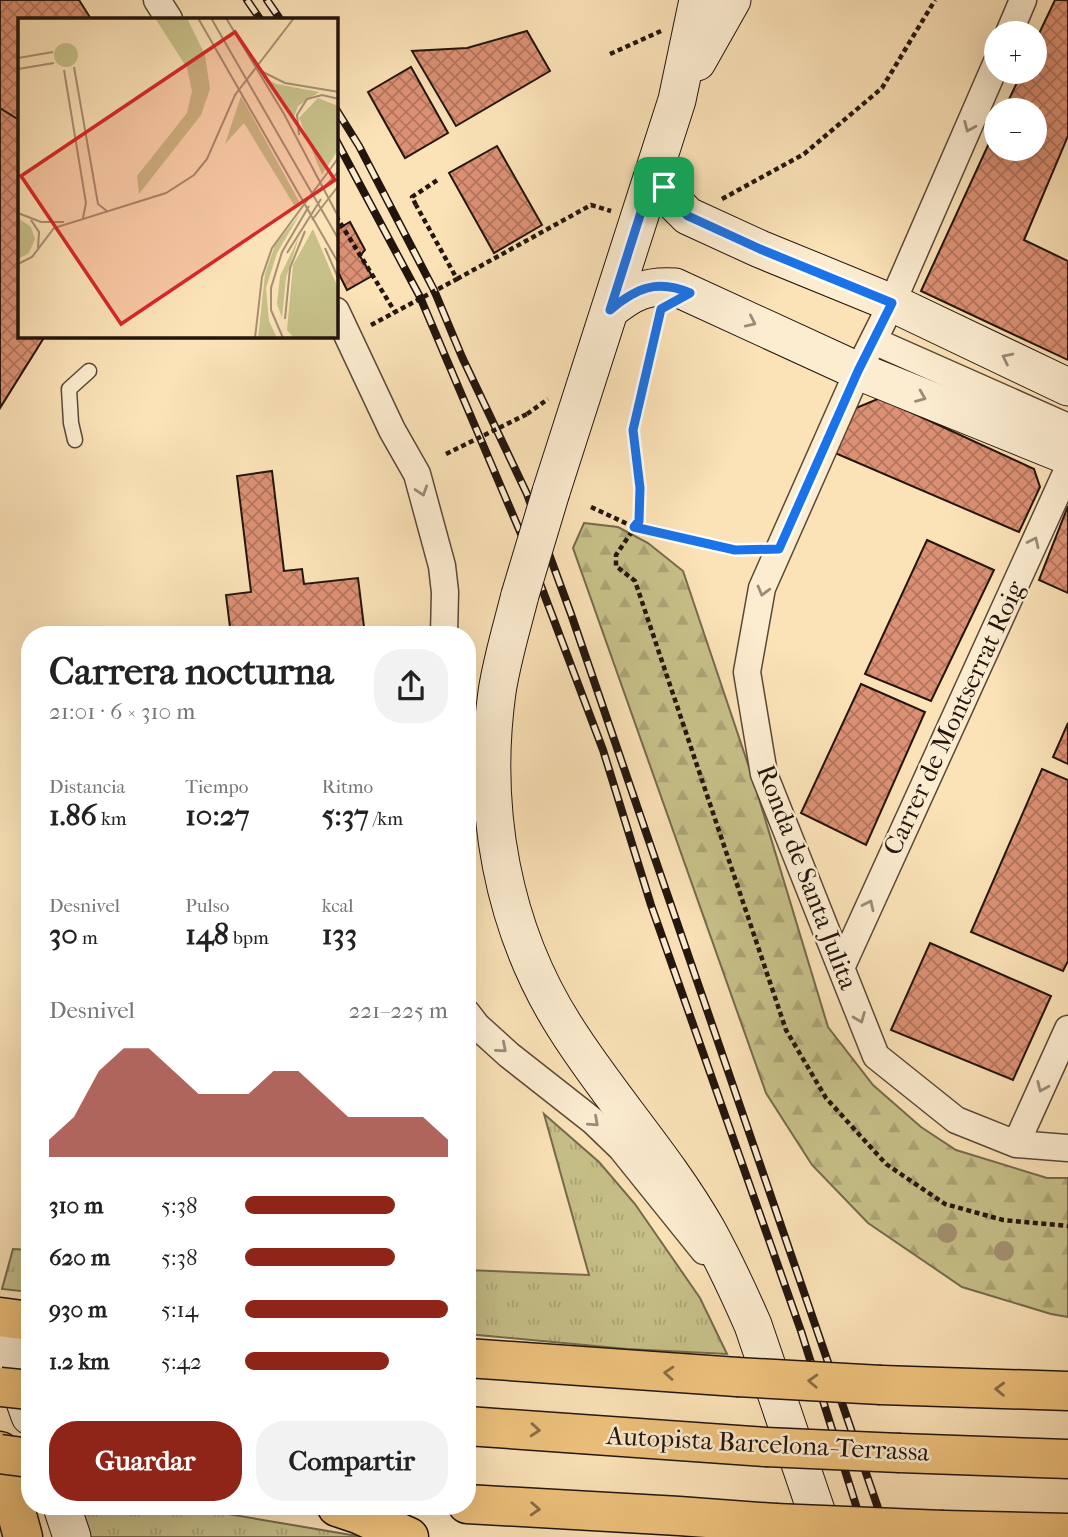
<!DOCTYPE html>
<html lang="es">
<meta charset="utf-8">
<style>
:root{--surface:#fff;--page:#f2f2f2;--text:#222;--muted:#767676;--accent:#8f2418}
body{margin:0;font-family:"IM FELL French Canon",serif;background:var(--page);color:var(--text);height:100vh;display:flex;flex-direction:column;font-size:26px;white-space:nowrap}
*{box-sizing:border-box;margin:0}
p{font-size:23px;color:var(--muted)}
.icon{flex:none;width:38px;height:38px;fill:none;stroke:currentColor;stroke-width:2;stroke-linecap:round;stroke-linejoin:round}
.map{position:relative;flex:1;overflow:hidden}
.details{position:absolute;left:21px;top:626px;width:455px;height:889px;display:flex;flex-direction:column;background:var(--surface);border-radius:28px;box-shadow:0 7px 28px #0002}
.details>*{flex:none}
.buttons{position:absolute;left:984px;top:21px;display:grid;gap:14px}
.buttons a{display:grid;place-items:center;width:63px;height:63px;border-radius:50%;background:var(--surface);box-shadow:0 7px 28px #0002;font-size:35px}
.pin{position:absolute;display:grid;place-items:center;width:60px;height:60px;color:#fff;margin:-30px;border-radius:14px;box-shadow:0 4px 10px #0006}
.round{display:grid;place-items:center;flex:none;width:74px;height:74px;border-radius:28px;background:var(--page)}
.headline{display:flex;align-items:center;justify-content:space-between;height:119px;padding:0 28px}
h1{font-size:38px;font-weight:800;line-height:52px}
.figures{display:grid;grid-template-columns:repeat(3,1fr);gap:10px;height:119px;padding:7px 28px}
.figures div{display:grid;align-content:center}
.figures b{font-size:30px;font-weight:800}
.figures small{font-size:19px;font-weight:400}
.figures p{font-size:19px}
.chart{height:196px;padding:14px 28px}
.chart p{display:flex;justify-content:space-between}
.chart svg{width:100%;height:126px;margin-top:7px;fill:var(--accent);opacity:.7}
.action{display:flex;gap:14px;margin-top:auto;padding:14px 28px}
.action a{flex:1;height:80px;border-radius:28px;background:var(--accent);color:#fff;font-size:28px;font-weight:800;line-height:80px;text-align:center}
.action a+a{background:var(--page);color:var(--text)}
ul{padding:0 28px;list-style:none;font-size:23px}
li{display:grid;grid-template-columns:112px 84px 1fr;align-items:center;height:52px}
li i{height:18px;border-radius:9px;background:var(--accent)}
.map>svg:first-child{display:block}
.grass{fill:url(#grass-tufts);stroke:#756a4c;stroke-width:2}
.forest{fill:url(#forest-firs);stroke:#756a4c;stroke-width:2}
.building{fill:url(#building-cross-hatch);stroke:#23150e;stroke-width:2}
.lines{fill:none;stroke-linecap:round;stroke-linejoin:round}
.lane-casing{stroke:#594838;stroke-width:17}
.street-casing{stroke:#594838;stroke-width:29}
.secondary-casing{stroke:#23150e;stroke-width:39}
.highway-casing{stroke:#23150e;stroke-width:41}
.path{stroke:#23150e;stroke-width:4.5;stroke-dasharray:5 3.5;stroke-linecap:butt}
.lane{stroke:#fcecd0;stroke-width:14}
.street{stroke:#fcecd0;stroke-width:26}
.secondary{stroke:#fcecd0;stroke-width:37}
.highway{stroke:#eec17c;stroke-width:38}
.rail-casing{stroke:#23150e;stroke-width:8}
.rail{stroke:#fcecd0;stroke-width:5;stroke-dasharray:16;stroke-linecap:butt}
.secondary-bridge-casing{stroke:#23150e;stroke-width:39;stroke-linecap:butt}
.highway-bridge-casing{stroke:#23150e;stroke-width:41;stroke-linecap:butt}
.path-bridge{stroke:#23150e;stroke-width:4.5;stroke-dasharray:5 3.5;stroke-linecap:butt}
.secondary-bridge{stroke:#fcecd0;stroke-width:37}
.highway-bridge{stroke:#eec17c;stroke-width:38}
.tree{fill:#a49272}
.oneway{stroke:#9a8b79}
.oneway2{stroke:#886b45}
.route-casing{stroke:#fff;stroke-width:14}
.route{stroke:#1a73e8;stroke-width:9}
.labels{text-anchor:middle;dominant-baseline:central;stroke-width:5;stroke-linejoin:round;paint-order:stroke}
.street-label{font-size:26px;fill:#23150e;stroke:#fcecd0}
.inset-road{fill:none;stroke:#a59073;stroke-width:2}
.view{fill:#d62828;fill-opacity:0.15;stroke:#d62828;stroke-width:3.5}
.inset-edge{fill:none;stroke:#23150e;stroke-width:3.5}
</style>
<div class="map">
<svg width="1068" height="1537" viewBox="0 0 1068 1537">
<defs>
<pattern id="grass-tufts" width="24" height="20" patternUnits="userSpaceOnUse" patternTransform="scale(1.75)"><rect width="24" height="20" fill="#c7c089"/><path d="M3 7l-1-3M5 7V3M7 7l1-3M15 17l-1-3M17 17v-4M19 17l1-3" fill="none" stroke="#aba475"/></pattern>
<pattern id="forest-firs" width="22" height="20" patternUnits="userSpaceOnUse" patternTransform="scale(1.75)"><rect width="22" height="20" fill="#c7c089"/><path d="M5 1l3.5 6h-7zM16 11l3.5 6h-7z" fill="#aba475"/></pattern>
<pattern id="building-cross-hatch" width="8" height="8" patternUnits="userSpaceOnUse" patternTransform="scale(1.75)"><rect width="8" height="8" fill="#dd9174"/><path d="M0 0l8 8M0 8l8-8" fill="none" stroke="#b3755e"/></pattern>
</defs>
<rect width="100%" height="100%" fill="#fbe2b7"/>
<filter id="stains"><feTurbulence type="fractalNoise" baseFrequency=".00286" numOctaves="4"/><feColorMatrix values="0 0 0 0 .2 0 0 0 0 .09 0 0 0 0 .02 0 0 0 .5 -.17"/></filter>
<radialGradient id="worn" r=".72"><stop offset=".6" stop-color="#630" stop-opacity="0"/><stop offset="1" stop-color="#630" stop-opacity=".3"/></radialGradient>
<path class="grass" d="M 544,1114 L 599,1162 L 635,1204 L 700,1298 L 727,1354 L 627,1349 L 467,1334 L 467,1270 L 589,1275 Z
M 13,1249 L 30,1250 L 30,1292 L 2,1289 Z
M 77,1507 L 187,1507 L 363,1537 L 90,1537 Z"/>
<path class="forest" d="M 584,523 L 618,527 L 648,543 L 683,571 L 753,779 L 828,1027 L 873,1085 L 921,1127 L 956,1150 L 1047,1178 L 1068,1178 L 1068,1317 L 1051,1314 L 962,1287 L 868,1223 L 812,1165 L 766,1093 L 573,548 Z"/>
<path class="building" d="M 0,0 L 79,0 L 91,19 L 19,19 L 19,120 L 0,108 Z
M 1055,0 L 1068,0 L 1068,136 L 1024,240 L 1068,261 L 1068,360 L 921,291 L 996,128 L 996,149 L 1034,149 L 1034,110 L 1004,110 L 1022,72 L 1034,72 L 1034,44 Z
M 527,31 L 550,71 L 456,126 L 412,51 L 467,48 Z
M 411,67 L 448,133 L 405,158 L 368,92 Z
M 0,108 L 19,120 L 19,336 L 45,336 L 0,408 Z
M 497,146 L 542,225 L 494,253 L 449,173 Z
M 350,222 L 365,250 L 360,256 L 372,276 L 347,290 L 336,268 L 336,230 Z
M 880,398 L 1034,469 L 1040,487 L 1019,532 L 835,453 L 856,408 Z
M 272,471 L 284,571 L 302,569 L 304,584 L 358,578 L 365,635 L 391,632 L 391,635 L 231,635 L 226,595 L 251,592 L 237,476 Z
M 1068,506 L 1068,593 L 1039,580 Z
M 927,540 L 994,570 L 931,701 L 865,674 Z
M 861,684 L 925,712 L 866,845 L 801,813 Z
M 1068,723 L 1068,764 L 1053,757 Z
M 1042,769 L 1068,780 L 1068,961 L 1063,971 L 971,932 Z
M 930,943 L 1051,996 L 1013,1080 L 891,1030 Z"/>
<g class="lines">
<g class="lane-casing">
<path id="lane" d="M 75,440 L 71,423 L 69,389 L 89,371"/>
</g>
<g class="street-casing">
<path id="street" d="M 157,0 L 169,19
M 1009,33 L 1023,0
M 996,64 L 892,303 L 858,371 L 762,588 L 747,672 L 764,774 L 876,1056 L 956,1120 L 1016,1144 L 1068,1148
M 336,311 L 392,430 L 417,474 L 442,566 L 445,592 L 444,635
M 874,341 L 1068,427
M 841,968 L 1068,469
M 467,1013 L 477,1026 L 509,1055 L 593,1121 L 621,1148 L 704,1251
M 1016,1144 L 1068,1029"/>
</g>
<g class="secondary-casing">
<path id="secondary" d="M 697,62 L 732,0
M 655,168 L 674,202 L 688,216 L 760,249 L 892,303 L 1068,387
M 610,310 C 632,292 647,285 675,287 L 858,371 L 1068,456
M 551,492 L 677,100 L 698,0
M 520,595 C 512,627 502,659 497,692 C 481,808 502,928 565,1027 C 609,1097 666,1158 707,1230 C 724,1261 739,1293 753,1325 L 825,1537
M 0,1332 L 30,1416
M 62,1507 L 72,1537"/>
</g>
<g class="highway-casing">
<path id="highway" d="M 0,1317 L 30,1321
M 467,1358 L 737,1377
M 881,1385 L 1068,1391
M 467,1426 L 766,1447
M 0,1451 L 23,1537
M 900,1453 L 1068,1459
M 467,1504 L 679,1516 L 775,1523
M 337,1507 L 358,1514 L 409,1537
M 943,1530 L 1068,1533"/>
</g>
<path class="path" d="M 610,54 L 661,31
M 722,199 L 804,154 L 882,88 L 935,0
M 416,205 L 412,197 L 439,179
M 336,216 L 395,312
M 457,279 L 591,205 L 611,211
M 659,316 L 633,430 L 641,488 L 639,521 L 616,555 L 616,566 L 635,581 L 786,1030 L 826,1098 L 886,1164 L 945,1204 L 1003,1220 L 1068,1226
M 527,414 L 548,399
M 591,507 L 634,527 L 735,550 L 750,550"/>
<use href="#lane" class="lane"/>
<use href="#street" class="street"/>
<use href="#secondary" class="secondary"/>
<use href="#highway" class="highway"/>
<g class="rail-casing">
<path id="rail" d="M 247,0 L 260,19
M 267,0 L 280,19
M 336,109 L 359,146 L 434,290 L 462,357 L 527,494 L 571,614 L 888,1537
M 336,140 L 420,297 L 524,541 L 603,750 L 651,905 L 801,1331 L 866,1537"/>
</g>
<use href="#rail" class="rail"/>
<g class="secondary-bridge-casing">
<path id="secondary-bridge" d="M 520,595 L 551,492"/>
</g>
<g class="highway-bridge-casing">
<path id="highway-bridge" d="M 737,1377 L 881,1385
M 0,1387 L 30,1390
M 766,1447 L 900,1453
M 0,1454 L 30,1458
M 775,1523 L 943,1530"/>
</g>
<path class="path-bridge" d="M 371,325 L 457,279 L 416,205
M 446,454 L 527,414"/>
<use href="#secondary-bridge" class="secondary-bridge"/>
<use href="#highway-bridge" class="highway-bridge"/>
</g>
<g class="tree">
<circle cx="947" cy="1233" r="10"/>
<circle cx="1004" cy="1251" r="10"/>
</g>
<defs><path id="oneway-chevron" d="M-2-3.5L2.5 0L-2 3.5" fill="none" stroke-width="1.6" stroke-linecap="round" stroke-linejoin="round" transform="scale(1.75)"/></defs>
<g class="oneway">
<use href="#oneway-chevron" transform="translate(969 127) rotate(113)"/>
<use href="#oneway-chevron" transform="translate(751 322) rotate(25)"/>
<use href="#oneway-chevron" transform="translate(1007 358) rotate(-154)"/>
<use href="#oneway-chevron" transform="translate(921 397) rotate(22)"/>
<use href="#oneway-chevron" transform="translate(422 491) rotate(72)"/>
<use href="#oneway-chevron" transform="translate(1034 542) rotate(-65)"/>
<use href="#oneway-chevron" transform="translate(763 591) rotate(105)"/>
<use href="#oneway-chevron" transform="translate(869 905) rotate(-65)"/>
<use href="#oneway-chevron" transform="translate(860 1018) rotate(68)"/>
<use href="#oneway-chevron" transform="translate(502 1048) rotate(41)"/>
<use href="#oneway-chevron" transform="translate(1042 1087) rotate(114)"/>
<use href="#oneway-chevron" transform="translate(594 1122) rotate(42)"/>
</g>
<g class="oneway2">
<use href="#oneway-chevron" transform="translate(669 1373) rotate(-176)"/>
<use href="#oneway-chevron" transform="translate(813 1381) rotate(-177)"/>
<use href="#oneway-chevron" transform="translate(1000 1389) rotate(-178)"/>
<use href="#oneway-chevron" transform="translate(535 1430) rotate(4)"/>
<use href="#oneway-chevron" transform="translate(535 1509) rotate(3)"/>
</g>
<g class="lines">
<g class="route-casing">
<path id="route" d="M 655,168 L 674,202 L 688,216 L 760,249 L 892,303 L 858,371 L 779,549 L 735,550 L 634,527 L 639,521 L 640,488 L 633,430 L 661,309 L 690,293 C 657,279 636,288 610,310 Z"/>
</g>
<use href="#route" class="route"/>
</g>
<g class="labels">
<g class="street-label">
<text transform="translate(954 718) rotate(-65)">Carrer de Montserrat Roig</text>
<text transform="translate(807 877) rotate(69)">Ronda de Santa Julita</text>
<text transform="translate(768 1444) rotate(3)">Autopista Barcelona-Terrassa</text>
</g>
</g>
<g transform="translate(18 18)">
<rect width="320" height="320" fill="#fbe2b7"/>
<path d="M 251,62 L 258,66 L 301,74 L 280,88 L 275,102 ZM 223,78 L 282,185 L 276,187 L 226,105 L 207,126 ZM 300,80 L 320,88 L 320,132 L 304,157 L 281,100 ZM 282,196 L 259,235 L 248,270 L 251,303 L 259,320 L 240,320 L 247,256 L 257,227 ZM 0,200 L 13,209 L 17,221 L 11,235 L 0,241 ZM 295,211 L 320,270 L 320,315 L 315,320 L 276,320 L 269,312 L 275,247 ZM 281,219 L 268,260 L 264,300 L 259,286 L 262,258 Z" fill="#c7c089"/>
<path d="M 137,0 L 169,0 L 187,37 L 192,71 L 183,97 L 121,176 L 119,158 L 169,95 L 174,73 L 169,50 Z" fill="#c7c089"/>
<path d="M36 37a12 12 0 1 1 24 0a12 12 0 1 1-24 0Z" fill="#c7c089"/>
<path class="inset-road" d="M 180,0 L 321,246M 193,0 L 321,222M 208,0 L 266,96 L 321,200M 0,40 L 35,34M 56,49 L 80,186 L 89,193M 0,51 L 36,45M 46,52 L 68,185 L 65,200M 243,53 L 267,65 L 321,74M 281,117 L 279,97 L 289,81 L 304,77 L 321,81M 304,172 L 321,153M 0,195 L 23,204 L 46,204M 13,202 L 21,214 L 20,230M 294,202 L 321,167M 307,230 L 321,262M 269,235 L 303,181M 0,246 L 14,239 L 36,210 L 148,175 L 176,157 L 189,141 L 217,77 L 276,0M 267,301 L 272,250 L 287,213M 237,320 L 244,259 L 254,230 L 321,139M 265,320 L 253,292 L 253,270 L 264,234 L 291,188"/>
<path class="view" d="M 217,14 L 317,162 L 103,306 L 3,158 Z"/>
<rect width="320" height="320" class="inset-edge"/>
</g>
<rect width="100%" height="100%" filter="url(#stains)"/>
<rect width="100%" height="100%" fill="url(#worn)"/>
</svg>
<div class="buttons">
<a>+</a>
<a>−</a>
</div>
<div class="pin" style="left:664px;top:187px;background:#1e9e55"><svg class="icon" aria-label="arrive" viewBox="0 0 24 24"><path d="M6 21V4h12l-3 4 3 4H6"/></svg></div>
<section class="details">
<div class="headline"><div><h1>Carrera nocturna</h1><p>21:01 · 6 × 310 m</p></div><a class="round"><svg class="icon" aria-label="share" viewBox="0 0 24 24"><path d="M12 15V3M7 8l5-5 5 5M5 13v7h14v-7"/></svg></a></div>
<div class="figures">
<div><p>Distancia</p><b>1.86<small> km</small></b></div>
<div><p>Tiempo</p><b>10:27</b></div>
<div><p>Ritmo</p><b>5:37<small> /km</small></b></div>
</div>
<div class="figures">
<div><p>Desnivel</p><b>30<small> m</small></b></div>
<div><p>Pulso</p><b>148<small> bpm</small></b></div>
<div><p>kcal</p><b>133</b></div>
</div>
<div class="chart"><p><span>Desnivel</span>221–225 m</p>
<svg viewBox="0 0 160 44" preserveAspectRatio="none"><path d="M0 44V38L10 30L20 14L30 6L40 6L50 14L60 22L70 22L80 22L90 14L100 14L110 22L120 30L130 30L140 30L150 30L160 38V44z"/></svg>
</div>
<ul>
<li><b>310 m</b>5:38<i style="width:74%"></i></li>
<li><b>620 m</b>5:38<i style="width:74%"></i></li>
<li><b>930 m</b>5:14<i style="width:100%"></i></li>
<li><b>1.2 km</b>5:42<i style="width:71%"></i></li>
</ul>
<div class="action"><a>Guardar</a><a>Compartir</a></div>
</section>
</div>
